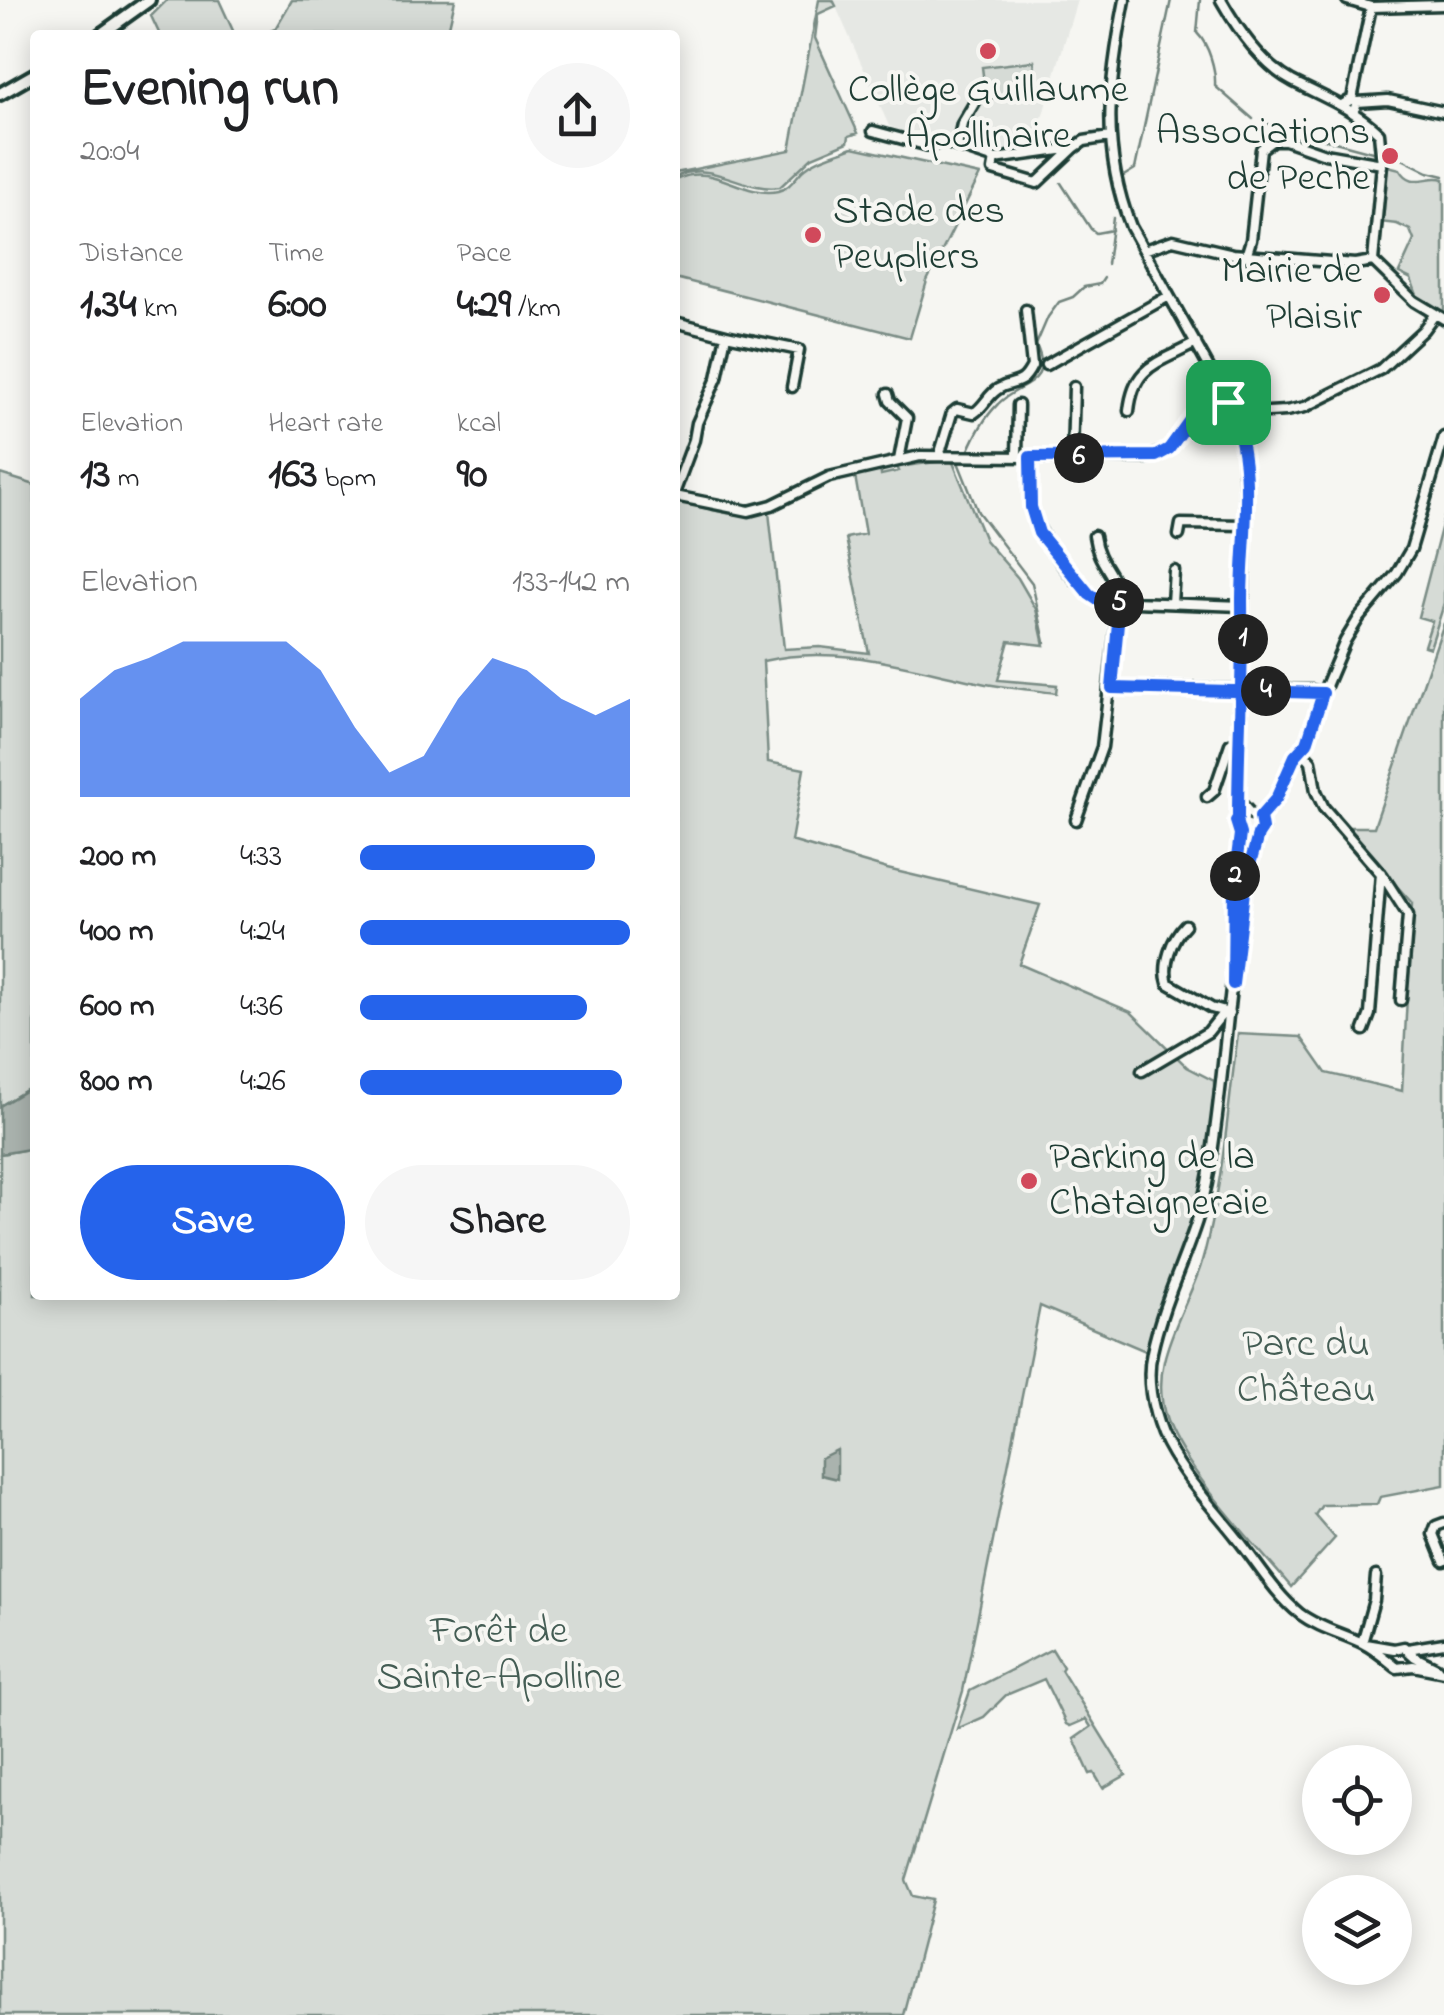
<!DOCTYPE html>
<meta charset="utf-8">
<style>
:root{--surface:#fff;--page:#f6f6f6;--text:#202124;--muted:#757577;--accent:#2563eb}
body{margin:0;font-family:"Indie Flower",sans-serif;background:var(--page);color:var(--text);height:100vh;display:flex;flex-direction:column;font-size:38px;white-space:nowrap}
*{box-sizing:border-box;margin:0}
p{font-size:32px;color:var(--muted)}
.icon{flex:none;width:55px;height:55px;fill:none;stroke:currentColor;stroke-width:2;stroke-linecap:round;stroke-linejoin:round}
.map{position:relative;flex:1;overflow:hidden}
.panel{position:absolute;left:30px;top:30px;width:650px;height:1270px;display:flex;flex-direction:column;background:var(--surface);border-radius:10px;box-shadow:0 5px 25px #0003}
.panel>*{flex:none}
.controls{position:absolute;left:1302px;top:1745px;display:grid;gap:20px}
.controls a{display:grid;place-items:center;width:110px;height:110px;border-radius:50%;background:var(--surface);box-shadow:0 5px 25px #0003;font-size:50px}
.pin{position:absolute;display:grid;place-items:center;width:85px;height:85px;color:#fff;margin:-42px;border-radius:20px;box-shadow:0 5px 15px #0006}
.km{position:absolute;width:50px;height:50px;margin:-25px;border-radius:50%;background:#222;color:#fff;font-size:28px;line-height:50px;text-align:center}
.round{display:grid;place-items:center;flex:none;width:105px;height:105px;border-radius:52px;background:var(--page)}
.overview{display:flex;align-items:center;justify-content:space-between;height:170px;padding:0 50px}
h1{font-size:55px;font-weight:800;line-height:75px}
.stats{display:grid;grid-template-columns:repeat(3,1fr);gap:15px;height:170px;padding:10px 50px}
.stats div{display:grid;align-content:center}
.stats b{font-size:42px;font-weight:800}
.stats small{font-size:28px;font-weight:400}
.stats p{font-size:28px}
.chart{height:280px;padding:20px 50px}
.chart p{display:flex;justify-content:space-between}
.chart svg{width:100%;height:180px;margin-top:10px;fill:var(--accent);opacity:.7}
.action{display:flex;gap:20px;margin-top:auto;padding:20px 50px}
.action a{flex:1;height:115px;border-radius:60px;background:var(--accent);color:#fff;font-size:40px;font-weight:800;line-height:115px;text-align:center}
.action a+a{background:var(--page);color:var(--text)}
ul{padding:0 50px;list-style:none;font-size:32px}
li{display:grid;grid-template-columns:160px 120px 1fr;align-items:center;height:75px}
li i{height:25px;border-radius:12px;background:var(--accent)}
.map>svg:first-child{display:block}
.built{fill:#e6e8e4}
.green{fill:#d6dbd6;stroke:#7a8c85;stroke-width:2.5}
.water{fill:#aab3ae;stroke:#72847d;stroke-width:2.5}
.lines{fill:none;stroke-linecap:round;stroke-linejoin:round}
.stream{stroke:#72847d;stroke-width:2.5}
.minor-casing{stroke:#1f3d34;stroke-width:15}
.major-casing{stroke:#1f3d34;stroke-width:18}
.minor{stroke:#f6f6f2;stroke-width:8}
.major{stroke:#f6f6f2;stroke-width:10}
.route-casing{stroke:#fff;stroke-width:20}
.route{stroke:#2563eb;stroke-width:12}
.poi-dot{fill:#d1495b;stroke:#f6f6f2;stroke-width:4}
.labels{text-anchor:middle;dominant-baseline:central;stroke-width:8;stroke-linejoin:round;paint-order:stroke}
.poi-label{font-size:40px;fill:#1f3d34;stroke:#f6f6f2;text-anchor:end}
.park-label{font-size:40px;fill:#445d54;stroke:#f6f6f2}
</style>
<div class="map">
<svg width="1444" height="2015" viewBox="0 0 1444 2015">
<rect width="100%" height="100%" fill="#f6f6f2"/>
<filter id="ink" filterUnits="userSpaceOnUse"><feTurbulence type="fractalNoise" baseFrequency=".01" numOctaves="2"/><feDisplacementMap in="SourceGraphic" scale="20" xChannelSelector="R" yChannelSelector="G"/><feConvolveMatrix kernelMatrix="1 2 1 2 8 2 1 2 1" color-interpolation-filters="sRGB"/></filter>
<g filter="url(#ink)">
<path class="built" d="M 833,0 L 1077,0 L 1039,128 L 1040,148 L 996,153 L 941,137 L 928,141 L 889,126 Z"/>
<path class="green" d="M 167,0 L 219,0 L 235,35 L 160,35 L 151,16 Z
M 292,0 L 455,0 L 447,35 L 262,35 L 275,29 Z
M 819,0 L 833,0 L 836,6 L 818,14 L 815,38 L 858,133 L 849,136 L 848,142 L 812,157 L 780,187 C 743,193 710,157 675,178 L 675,173 L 790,150 Z
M 1034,61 L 1038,93 L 986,99 L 982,67 Z
M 853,147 L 980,175 L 927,281 L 910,338 L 675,278 L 675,181 L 678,179 C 713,162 742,198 778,191 C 789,189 795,178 802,171 C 815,158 836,154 853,147 Z
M 1384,165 L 1400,169 C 1412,190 1428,174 1444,179 L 1444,313 L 1418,298 L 1411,279 L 1399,273 L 1414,240 L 1410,230 L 1397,224 L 1379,222 Z
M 952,460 L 985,540 L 1018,578 L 1036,609 L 1044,645 L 1009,641 L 998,680 L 1057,685 L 1056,693 C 1033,690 1009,688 986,684 C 913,669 838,643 763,661 L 768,762 L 804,769 L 791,841 L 887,869 L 1040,905 L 1019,964 L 1131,1012 L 1187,1067 L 1214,1081 L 1214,1087 L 1205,1195 L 1155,1355 L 1040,1306 L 963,1691 L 906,1880 L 913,1896 L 933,1900 L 903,2015 L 0,2015 L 0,1154 L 35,1148 L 35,1295 L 675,1295 L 675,501 C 705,507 738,521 769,512 L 784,649 L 820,647 L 869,653 L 846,538 L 865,534 L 855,476 L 880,471 L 881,475 L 899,471 L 897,467 Z
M 0,474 L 35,485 L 35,1085 L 0,1106 Z
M 1444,517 L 1444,604 L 1430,648 L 1424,646 L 1432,621 L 1418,617 Z
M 1444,623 L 1444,1485 L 1380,1497 L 1377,1504 L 1322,1505 L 1315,1515 L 1335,1538 L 1291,1587 C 1254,1543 1187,1474 1167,1421 C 1147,1365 1182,1319 1200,1268 C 1205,1254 1208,1238 1211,1224 C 1225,1161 1229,1097 1238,1034 L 1301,1037 L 1326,1073 L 1402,1091 L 1412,903 L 1344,827 L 1374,827 Z
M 1052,1649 L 1063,1667 L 1061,1670 L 1126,1775 L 1103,1788 L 1094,1773 L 1090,1774 L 1074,1739 L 1091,1727 L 1086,1719 L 1070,1726 L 1066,1724 L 1044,1679 L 1006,1695 L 984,1717 L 957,1729 L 970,1691 Z"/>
<path class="water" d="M 35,1085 L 35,1148 L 0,1154 L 0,1106 Z
M 837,1450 L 837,1479 L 821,1475 L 821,1458 Z"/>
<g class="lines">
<path class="stream" d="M 1200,0 L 1197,33 C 1209,45 1216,70 1215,86 L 1253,119
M 1268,124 L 1376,153
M 1398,157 L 1428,172 L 1444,176
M 1122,177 L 1135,169 L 1171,0
M 1061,183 L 1091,229 L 1096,233 L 1112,230
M 1107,264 L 1113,218
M 968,452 C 976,434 984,418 998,404 C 1018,383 1055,385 1036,345 L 1048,317 L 1059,302 L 1073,297 L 1084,287 L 1100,284 L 1104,278
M 965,459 L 958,462 L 978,512 L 1032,583 L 1045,642"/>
<g class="minor-casing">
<path id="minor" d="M 1125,0 C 1109,81 1100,148 1131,227 L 1228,402 L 1243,451 L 1246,516 L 1237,821 L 1240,834 L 1234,882 L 1233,954
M 1221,0 C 1238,30 1261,64 1292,81 C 1323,97 1353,108 1379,133 L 1382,164 L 1373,261
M 1347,0 L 1371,7 L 1444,5
M 1342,105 L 1352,99 L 1371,7
M 1355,108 L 1357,102 L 1388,100 L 1444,112
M 873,131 L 929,146 L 944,142 L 995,159
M 957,146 L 962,124 L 975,102
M 1074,148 L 1037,183 L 993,170 L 995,159 Z
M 1074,148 L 1084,141 L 1110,137
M 1144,250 L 1173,240 L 1233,254 L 1355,264 L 1373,261
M 1246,256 L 1251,240 L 1261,149 L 1273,140 L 1285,140 L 1325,154 L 1382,164
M 1373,261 L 1414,301 L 1444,319
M 675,322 L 726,335 L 717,378 L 697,423 L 694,440 L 675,491
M 726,335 L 799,350 L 792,387
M 1046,365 L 1169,296
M 888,394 L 890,401 L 907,418 L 899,460
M 1129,411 C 1134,364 1158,364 1196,343
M 1234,414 L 1286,411 L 1305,407 L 1381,369 L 1423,330 L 1435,314
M 939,456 L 952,413 L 957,409 L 974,413 C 984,407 988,395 998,389 C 1015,379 1021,388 1032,366 L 1026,310
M 1017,457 L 1018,405
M 1030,457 C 1031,475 1028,496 1033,513 C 1040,538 1081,598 1107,601 L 1242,606
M 1072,457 L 1074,387
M 675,496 L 749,511 L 772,505 L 829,477 L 920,456 L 1146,458 L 1169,449 L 1192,417 L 1228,402
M 1179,535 L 1181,524 L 1245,525
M 1172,603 L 1174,571
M 1111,688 L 1312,690 L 1323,693
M 1301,750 L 1311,761 L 1316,791 L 1324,808 L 1383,876 L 1408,915 L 1401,1000
M 1207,797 L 1214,791 L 1230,744 L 1238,741
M 1239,801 L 1251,814
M 1260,817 L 1263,829 L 1258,835 C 1228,944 1228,1061 1209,1172 C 1199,1236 1165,1290 1152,1352 C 1146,1378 1152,1409 1162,1434 C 1179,1472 1211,1505 1237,1538 C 1257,1563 1275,1594 1300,1614 C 1319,1628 1341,1633 1362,1643 C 1376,1650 1386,1659 1397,1668 L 1413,1666 L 1444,1672
M 1260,817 L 1276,799 L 1295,756 L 1307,743 L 1323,693 L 1345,641 L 1359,618 L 1397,573 L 1411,549 L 1444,437
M 1076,820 L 1102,747 L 1119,601 C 1117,573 1098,566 1094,536
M 1185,925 C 1172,938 1162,965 1168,983 L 1211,1008 L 1229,1013
M 1364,1030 L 1370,1014 L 1381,873
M 1142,1071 L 1208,1032 L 1224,1012
M 1444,1523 L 1436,1526 L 1433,1534 L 1444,1561
M 1362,1643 L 1374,1600 L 1376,1576
M 1365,1644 L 1394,1649 L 1404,1647 L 1415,1657 L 1437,1668
M 1408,1649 L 1444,1643"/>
</g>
<g class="major-casing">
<path id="major" d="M 100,35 L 149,0
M 0,94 L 35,74"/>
</g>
<use href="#minor" class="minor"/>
<use href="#major" class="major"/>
</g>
</g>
<g class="lines" filter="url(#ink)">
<g class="route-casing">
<path id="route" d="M 1228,402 C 1258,464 1242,536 1242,601 C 1243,673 1238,745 1238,818 L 1236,821 L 1240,834 L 1234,882 L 1233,984 L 1245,883 L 1258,835 L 1262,829 L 1260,817 L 1276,799 L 1295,756 L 1307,743 L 1323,693 L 1249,691 L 1232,691 L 1112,688 L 1120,601 L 1098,600 L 1089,594 L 1039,533 L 1031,507 L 1030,457 L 1156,456 L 1169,449 L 1192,417 L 1228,402"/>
</g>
<use href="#route" class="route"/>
</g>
<g class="poi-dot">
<circle cx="988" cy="51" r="10"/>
<circle cx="1390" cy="156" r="10"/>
<circle cx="813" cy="235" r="10"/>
<circle cx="1382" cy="295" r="10"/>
<circle cx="1029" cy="1181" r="10"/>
</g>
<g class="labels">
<g class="poi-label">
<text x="988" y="91" text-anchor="middle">Collège Guillaume<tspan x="988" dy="46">Apollinaire</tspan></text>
<text x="1370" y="133">Associations<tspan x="1370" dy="46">de Peche</tspan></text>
<text x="833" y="212" text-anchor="start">Stade des<tspan x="833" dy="46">Peupliers</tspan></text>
<text x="1362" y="272">Mairie de<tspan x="1362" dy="46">Plaisir</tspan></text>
<text x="1049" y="1158" text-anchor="start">Parking de la<tspan x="1049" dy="46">Chataigneraie</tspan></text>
</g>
<g class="park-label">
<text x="1306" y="1345">Parc du<tspan x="1306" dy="46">Château</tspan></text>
<text x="499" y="1632">Forêt de<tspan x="499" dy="46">Sainte-Apolline</tspan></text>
</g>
</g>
</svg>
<div class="controls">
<a><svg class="icon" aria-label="locate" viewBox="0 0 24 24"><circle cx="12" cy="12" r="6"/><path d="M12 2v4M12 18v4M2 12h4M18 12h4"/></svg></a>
<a><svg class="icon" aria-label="layers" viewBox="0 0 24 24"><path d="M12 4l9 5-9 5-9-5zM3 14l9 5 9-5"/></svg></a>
</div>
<div class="pin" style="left:1228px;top:402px;background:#1e9e55"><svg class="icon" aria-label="arrive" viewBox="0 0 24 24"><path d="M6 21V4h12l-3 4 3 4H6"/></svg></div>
<b class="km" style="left:1243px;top:639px">1</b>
<b class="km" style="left:1235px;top:876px">2</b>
<b class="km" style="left:1266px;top:691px">4</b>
<b class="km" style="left:1119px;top:603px">5</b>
<b class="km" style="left:1079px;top:458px">6</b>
<section class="panel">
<div class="overview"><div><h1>Evening run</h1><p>20:04</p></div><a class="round"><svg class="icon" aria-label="share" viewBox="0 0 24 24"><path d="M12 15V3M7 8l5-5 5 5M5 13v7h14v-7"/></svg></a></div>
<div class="stats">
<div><p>Distance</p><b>1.34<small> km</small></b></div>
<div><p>Time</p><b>6:00</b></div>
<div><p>Pace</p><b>4:29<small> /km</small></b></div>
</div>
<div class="stats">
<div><p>Elevation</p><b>13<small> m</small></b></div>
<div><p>Heart rate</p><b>163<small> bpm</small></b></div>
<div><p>kcal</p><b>90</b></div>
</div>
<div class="chart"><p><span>Elevation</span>133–142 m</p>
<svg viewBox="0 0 160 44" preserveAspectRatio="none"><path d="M0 44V20L10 13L20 10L30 6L40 6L50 6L60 6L70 13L80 27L90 38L100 34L110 20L120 10L130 13L140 20L150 24L160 20V44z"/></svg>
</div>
<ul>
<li><b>200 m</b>4:33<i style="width:87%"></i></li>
<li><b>400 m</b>4:24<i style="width:100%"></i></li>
<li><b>600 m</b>4:36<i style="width:84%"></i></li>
<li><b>800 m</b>4:26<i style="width:97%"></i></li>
</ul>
<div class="action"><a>Save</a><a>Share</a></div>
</section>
</div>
